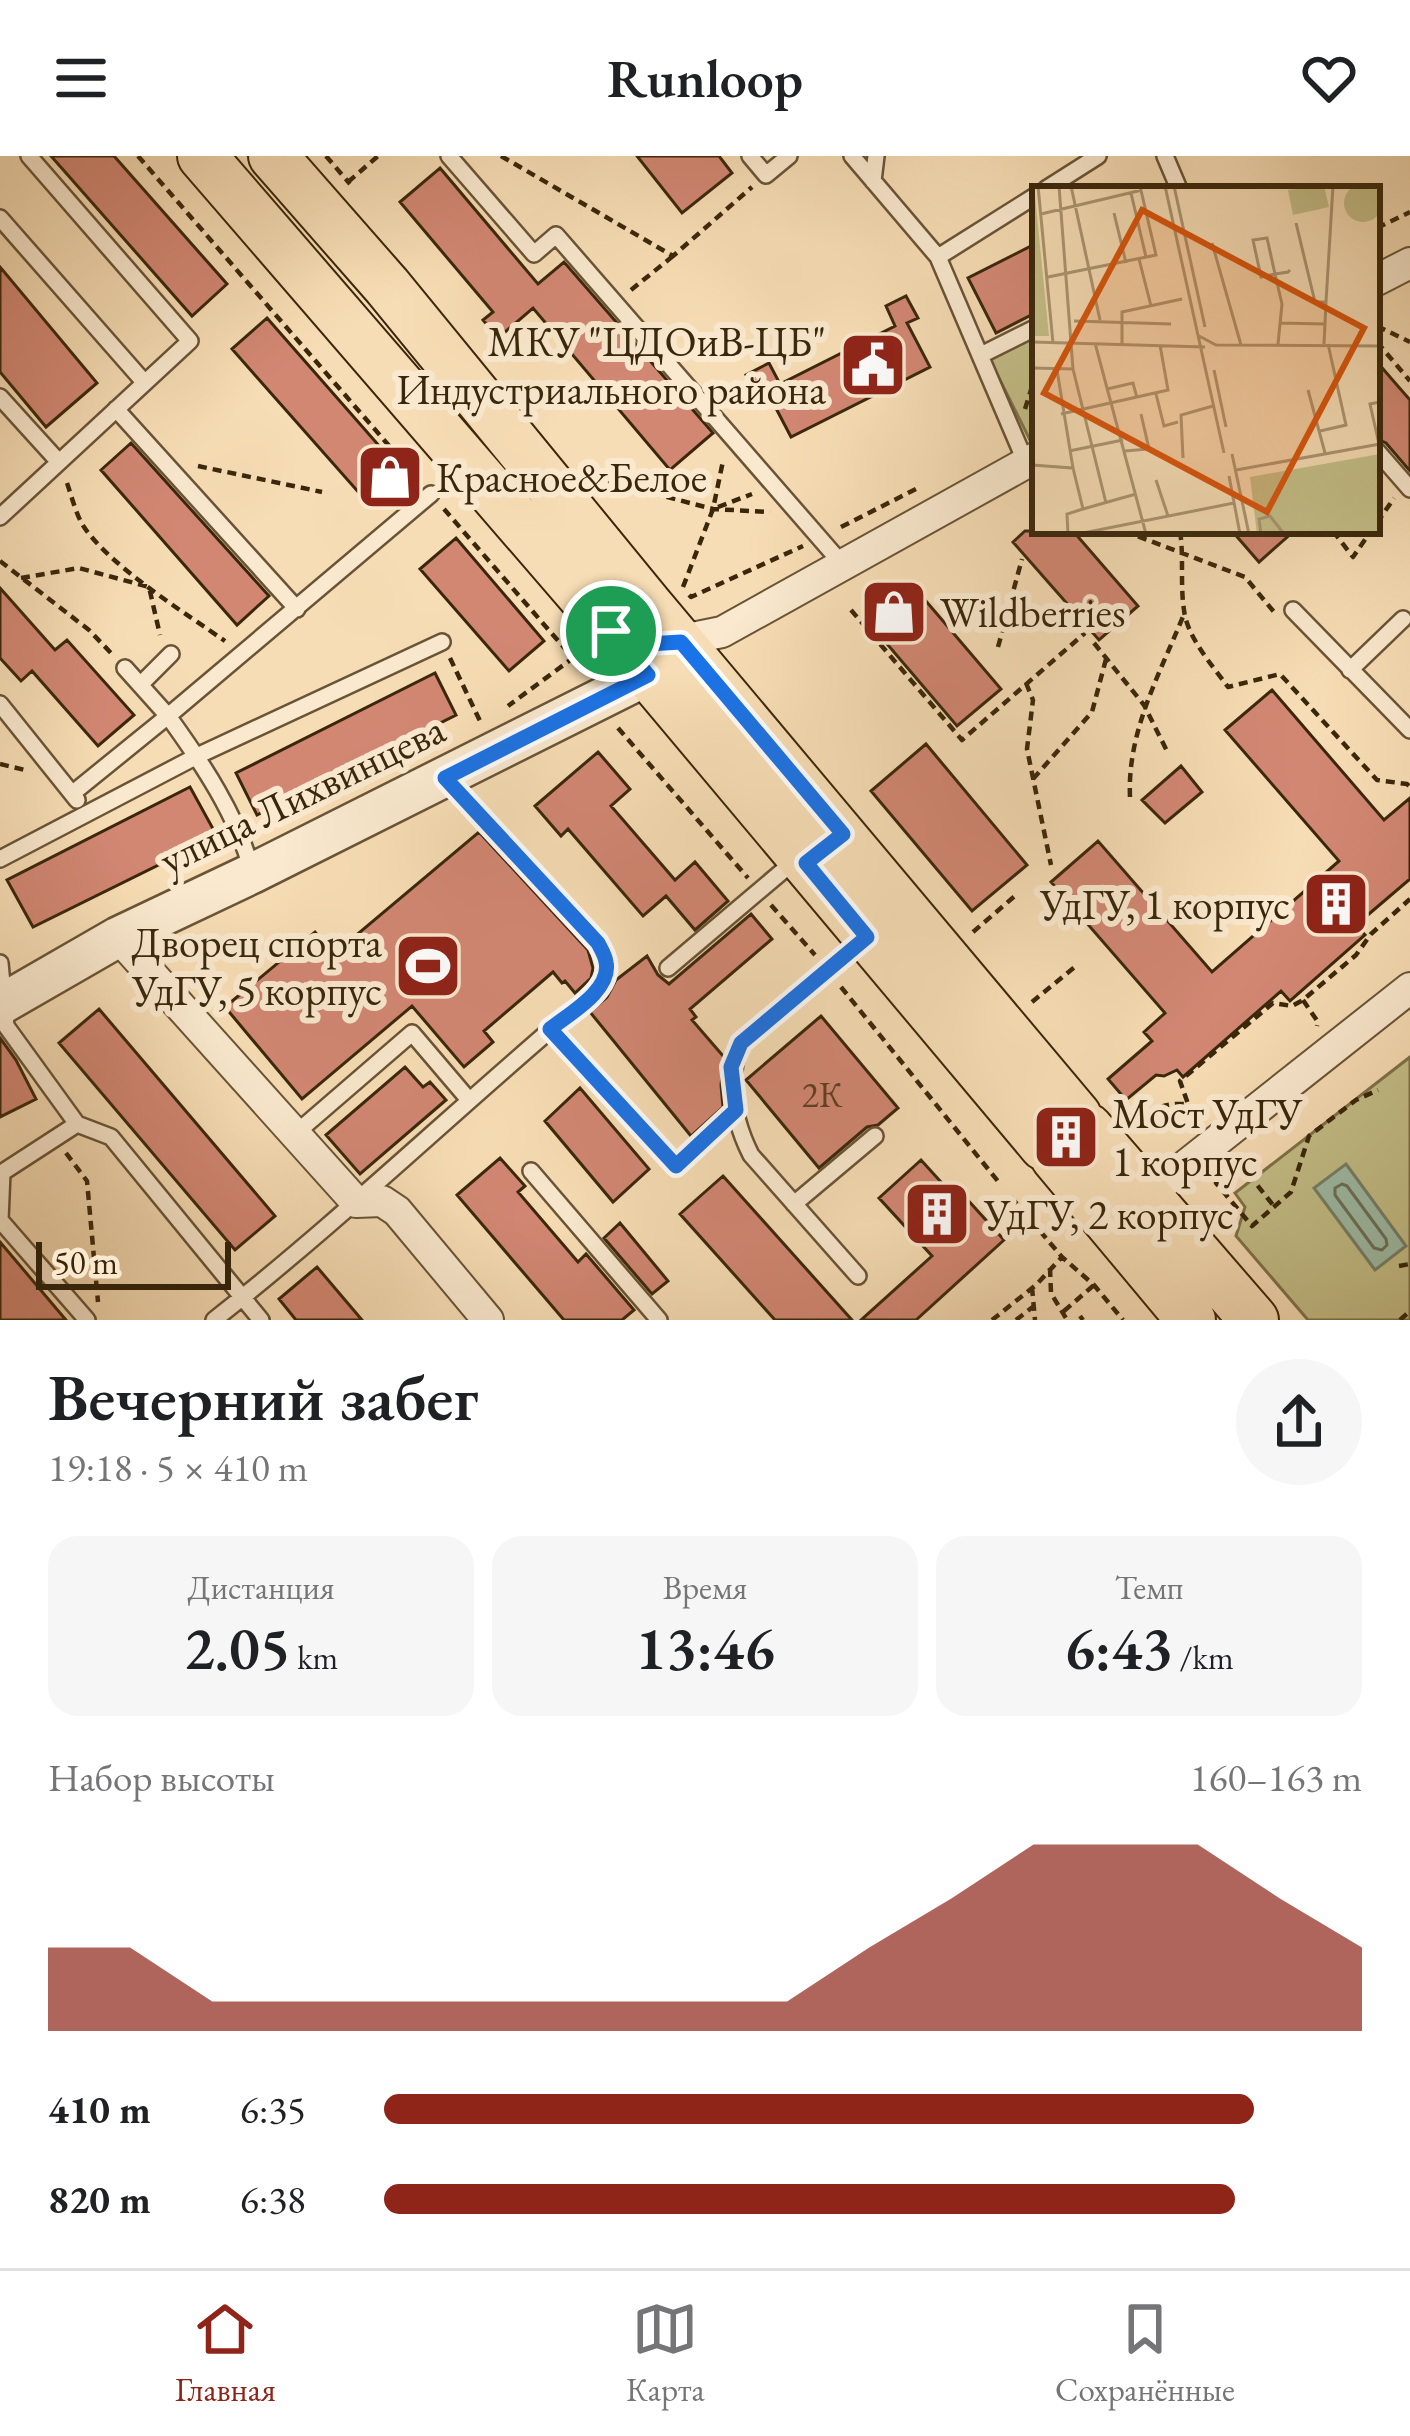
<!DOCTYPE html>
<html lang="ru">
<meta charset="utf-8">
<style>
:root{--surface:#fff;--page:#f6f6f6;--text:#202124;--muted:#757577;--line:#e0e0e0;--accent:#8f2418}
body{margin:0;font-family:"EB Garamond",serif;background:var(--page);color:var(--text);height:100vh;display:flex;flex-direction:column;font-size:45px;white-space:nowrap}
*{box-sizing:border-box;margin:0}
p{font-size:39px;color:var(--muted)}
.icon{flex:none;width:66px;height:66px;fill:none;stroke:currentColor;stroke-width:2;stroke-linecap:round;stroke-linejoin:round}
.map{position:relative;height:1164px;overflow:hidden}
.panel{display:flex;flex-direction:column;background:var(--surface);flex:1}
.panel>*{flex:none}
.scale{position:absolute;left:36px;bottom:30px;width:195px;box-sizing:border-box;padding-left:12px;border:6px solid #3a270b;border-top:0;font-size:33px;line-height:42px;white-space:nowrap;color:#3a270b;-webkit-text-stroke:9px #fae9cf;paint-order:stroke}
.pin{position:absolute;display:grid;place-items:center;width:102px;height:102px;color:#fff;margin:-51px;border:6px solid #fff;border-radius:50%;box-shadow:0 3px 12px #0007}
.round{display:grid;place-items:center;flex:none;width:126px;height:126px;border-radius:63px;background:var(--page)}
.headline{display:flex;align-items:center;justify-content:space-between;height:204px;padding:0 48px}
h1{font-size:66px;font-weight:600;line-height:90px}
.figures{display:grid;grid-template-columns:repeat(3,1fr);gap:18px;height:204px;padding:12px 48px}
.figures div{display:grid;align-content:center;border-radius:30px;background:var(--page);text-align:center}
.figures b{font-size:60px;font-weight:600}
.figures small{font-size:33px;font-weight:400}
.figures p{font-size:33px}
.chart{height:336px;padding:24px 48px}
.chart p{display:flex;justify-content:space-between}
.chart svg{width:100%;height:216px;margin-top:12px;fill:var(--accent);opacity:.7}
ul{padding:0 48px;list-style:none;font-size:39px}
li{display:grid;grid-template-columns:192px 144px 1fr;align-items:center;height:90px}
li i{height:30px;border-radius:15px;background:var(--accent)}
header{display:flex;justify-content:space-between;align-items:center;height:156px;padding:0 48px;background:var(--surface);font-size:54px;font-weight:600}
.menu{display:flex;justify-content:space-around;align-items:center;height:168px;border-top:3px solid var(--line);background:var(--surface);font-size:33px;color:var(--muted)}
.menu a{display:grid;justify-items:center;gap:6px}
.menu .selected{color:var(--accent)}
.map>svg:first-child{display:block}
.green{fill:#c4bf88;stroke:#7f734a;stroke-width:3}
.water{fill:#9ebda8;stroke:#768169;stroke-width:3}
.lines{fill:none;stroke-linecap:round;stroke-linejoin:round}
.shore{stroke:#6c725a;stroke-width:3}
.building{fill:#d28773;stroke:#3a270b;stroke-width:3}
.service-casing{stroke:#695436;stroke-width:20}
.minor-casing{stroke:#695436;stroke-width:34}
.tertiary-casing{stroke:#695436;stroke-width:44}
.primary-casing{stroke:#3a270b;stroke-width:52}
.path{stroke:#3a270b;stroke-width:4.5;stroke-dasharray:9 6;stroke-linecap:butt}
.service{stroke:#fae9cf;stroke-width:15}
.minor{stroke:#fae9cf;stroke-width:30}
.tertiary{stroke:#fae9cf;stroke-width:39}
.primary{stroke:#f7ddb5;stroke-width:48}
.route-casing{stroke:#fff;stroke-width:24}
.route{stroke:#1a73e8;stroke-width:15}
.labels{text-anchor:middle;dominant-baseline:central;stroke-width:12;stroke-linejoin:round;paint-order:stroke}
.number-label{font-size:36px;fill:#603f25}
.poi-label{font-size:42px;fill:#3a270b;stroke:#fae9cf;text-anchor:start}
.street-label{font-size:42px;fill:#3a270b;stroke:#fae9cf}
.inset-road{fill:none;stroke:#ab9471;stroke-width:3}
.view{fill:#d7540c;fill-opacity:0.15;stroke:#d7540c;stroke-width:6}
.inset-edge{fill:none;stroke:#3a270b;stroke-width:6}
</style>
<header><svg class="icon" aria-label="menu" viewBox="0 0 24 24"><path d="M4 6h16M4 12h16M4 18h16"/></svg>Runloop<svg class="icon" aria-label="heart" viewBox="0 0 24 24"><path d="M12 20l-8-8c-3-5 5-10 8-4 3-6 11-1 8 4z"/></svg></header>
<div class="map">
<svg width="1410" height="1164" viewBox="0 0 1410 1164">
<rect width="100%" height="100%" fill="#f7ddb5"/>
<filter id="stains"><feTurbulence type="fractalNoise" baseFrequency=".00167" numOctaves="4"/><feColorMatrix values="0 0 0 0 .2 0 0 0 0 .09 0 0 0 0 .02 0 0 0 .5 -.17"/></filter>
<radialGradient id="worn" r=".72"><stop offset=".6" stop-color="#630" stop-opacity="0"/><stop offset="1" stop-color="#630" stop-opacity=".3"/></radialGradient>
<path class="green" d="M 1035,179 L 1035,282 L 1030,284 L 989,202 Z
M 1410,901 L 1410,1164 L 1308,1164 L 1236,1080 L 1245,1051 L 1235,1037 Z"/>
<path class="water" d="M 1346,1008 L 1406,1090 L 1375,1114 L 1314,1032 Z"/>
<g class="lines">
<path class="shore" d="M 1342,1028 L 1347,1030 L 1386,1083 L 1387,1089 L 1382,1094 L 1374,1092 L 1335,1039 L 1335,1032 Z"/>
</g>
<path class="building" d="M 51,0 L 114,0 L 227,128 L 192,160 Z
M 637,0 L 719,0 L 732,17 L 682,57 Z
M 440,12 L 538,128 L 564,106 L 713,277 L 670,314 L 533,152 L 498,182 L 483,164 L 493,156 L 400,46 Z
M 1035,88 L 1035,157 L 996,177 L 968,122 Z
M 0,111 L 97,227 L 46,271 L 0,216 Z
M 906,140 L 918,162 L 907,167 L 930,211 L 791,281 L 768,237 L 758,242 L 746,219 L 769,207 L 780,228 L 895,170 L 886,150 Z
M 267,162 L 403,317 L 368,347 L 232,193 Z
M 1377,206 L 1410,244 L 1410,315 L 1386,287 L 1377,283 Z
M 131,287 L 269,440 L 237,469 L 101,314 Z
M 1025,375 L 1073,375 L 1138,450 L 1099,484 L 1013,386 Z
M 1232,375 L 1294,375 L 1259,406 Z
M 456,382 L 544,485 L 509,515 L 420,413 Z
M 914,431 L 1001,533 L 957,570 L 870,468 Z
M 0,432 L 55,494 L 67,484 L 134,559 L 98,590 L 32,515 L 21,525 L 0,502 Z
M 435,517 L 456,559 L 257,659 L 236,617 Z
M 1272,534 L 1384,664 L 1410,642 L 1410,723 L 1356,769 L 1365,779 L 1290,845 L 1281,835 L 1183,921 L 1177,914 L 1164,920 L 1156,919 L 1126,944 L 1108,923 L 1152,885 L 1144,876 L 1165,857 L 1051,726 L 1098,685 L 1212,816 L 1339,705 L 1225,574 Z
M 926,588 L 1027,709 L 972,755 L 871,635 Z
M 598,596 L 630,633 L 611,650 L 675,724 L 695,706 L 728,745 L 695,774 L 666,740 L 643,760 L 568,673 L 561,680 L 535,650 Z
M 1181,610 L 1202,636 L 1165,667 L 1142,644 Z
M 190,631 L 217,680 L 33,771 L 7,724 Z
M 479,676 L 588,794 L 593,812 L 591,822 L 575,837 L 565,825 L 562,827 L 553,816 L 484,875 L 493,886 L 464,911 L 412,850 L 302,943 L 225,851 L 315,776 L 334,798 Z
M 751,758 L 772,783 L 690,853 L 696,861 L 692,864 L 724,901 L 721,929 L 723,951 L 691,980 L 590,856 L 607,841 L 616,824 L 647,800 L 658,819 L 669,828 Z
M 99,853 L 275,1060 L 235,1094 L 59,887 Z
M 821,860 L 898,952 L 878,969 L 867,971 L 819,1012 L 746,924 Z
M 0,882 L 16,904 L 36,943 L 0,961 Z
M 405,911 L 423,931 L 430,926 L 446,944 L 360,1018 L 326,979 Z
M 580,932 L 649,1013 L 613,1046 L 545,965 Z
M 500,1002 L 525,1030 L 518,1036 L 578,1106 L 586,1098 L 634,1154 L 622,1164 L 564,1164 L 457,1039 Z
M 921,1004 L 960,1047 L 966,1042 L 1004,1084 L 916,1164 L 861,1164 L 932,1100 L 879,1042 Z
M 723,1020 L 852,1164 L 775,1164 L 680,1058 Z
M 620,1067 L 668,1125 L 652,1138 L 604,1082 Z
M 0,1086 L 66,1164 L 0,1164 Z
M 317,1111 L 362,1164 L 296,1164 L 279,1143 Z"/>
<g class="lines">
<g class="service-casing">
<path id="service" d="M 449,0 L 534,98 L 556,79 L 843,409
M 750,0 L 766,19 L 789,0
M 852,0 L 938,101 L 1026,307
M 1165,0 L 1179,33
M 873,25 L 876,0
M 1046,33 L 1098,0
M 0,62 L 144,226
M 938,101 L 1035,40
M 981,199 L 1035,172
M 0,241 L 58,305
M 116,253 L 297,453
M 1377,295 L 1410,333
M 0,361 L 190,185 L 29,0
M 1293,454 L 1410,574
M 1350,514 L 1403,463
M 140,529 L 171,498
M 0,548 L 77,644
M 73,637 L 168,560 L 125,512
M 0,703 L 197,600 L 442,486
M 252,715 C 237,659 202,607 168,560 L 431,338
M 0,807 L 6,870 L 77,968 L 0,1018
M 668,812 L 798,702
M 550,873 L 676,1010 L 737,954
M 77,968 L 111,981 L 261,1164
M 295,978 L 412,877 L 469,944
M 531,1015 L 659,1164
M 2,1017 L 0,1064 L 87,1164
M 794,1048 L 875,980
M 858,1120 L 751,999 C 733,963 726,925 741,887 L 865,783
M 214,1164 C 346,1060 468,942 597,834 C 610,817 606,806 598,787 L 445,622"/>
</g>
<g class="minor-casing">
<path id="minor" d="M 1377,124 L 1410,107
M 668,487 L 722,476 L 1035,302
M 118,781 L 356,1046 L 382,1045 L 397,1055 L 488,1164
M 1147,1040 L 1410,832"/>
</g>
<g class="tertiary-casing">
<path id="tertiary" d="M 0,849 L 118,781 L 253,717 L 648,519 L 672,511"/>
</g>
<g class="primary-casing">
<path id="primary" d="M 202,0 L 590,449 L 1044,990
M 273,0 L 387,130 L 648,449 L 1077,960
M 1088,972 L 1254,1164
M 1055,1001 L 1191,1164"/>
</g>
<path class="path" d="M 138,0 L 417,322
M 326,0 L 350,28
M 501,0 L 673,100 L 752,31
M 348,26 L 378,0
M 1377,72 L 1410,56
M 631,134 L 673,100
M 1377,170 L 1410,186
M 1377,186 L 1410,225
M 1025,253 L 1035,221
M 198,310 L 322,336
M 594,322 L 713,353 L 770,356
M 67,327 C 72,341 76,359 84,371 C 110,410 185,457 225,485
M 718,351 L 752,338
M 444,353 L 573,502 L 508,550
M 1377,367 L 1394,342
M 841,371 L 916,333
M 1124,375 L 1245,421 L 1274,456
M 1180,375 C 1184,401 1180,428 1184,454 C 1187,481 1212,509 1228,531 L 1280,518 L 1377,624 L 1407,628 L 1410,631
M 1333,375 L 1353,401 L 1371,375
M 0,405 L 89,474 L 111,497
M 21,422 L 79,412 L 149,431 L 160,479
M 683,431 L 713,353 L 723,305
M 689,439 L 691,441 L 803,390
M 851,454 L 962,584 L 1085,477
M 1094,487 L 1144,549 L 1167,595
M 998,491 L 1022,403
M 450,502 L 480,565
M 1026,527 L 1033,544 L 1027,593 L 1051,709
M 618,572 L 748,722
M 0,608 L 29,615
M 1033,623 L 1092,556 L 1106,503
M 1130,641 C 1127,575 1160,518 1184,458
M 771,749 L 815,799
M 973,776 L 1016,739
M 841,831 L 1001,1029
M 1303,844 L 1318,866 L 1317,870
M 1032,846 L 1076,810
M 1135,967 C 1157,952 1161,947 1188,948 L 1180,925 L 1273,847 L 1292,850 L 1303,844 L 1356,799 L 1371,778 L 1410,743
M 66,997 L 87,1025 L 98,1146
M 1239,1006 L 1273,1049
M 1218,1022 L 1216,1027 L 1252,1070 L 1291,1036 L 1309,980 L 1356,944 L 1378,934
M 1011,1041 L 1062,1101 L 1094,1129 L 1123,1164
M 1399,1110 L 1410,1108
M 1050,1112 L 1051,1137 L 1067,1164
M 1032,1131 L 1035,1164
M 1064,1155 L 1094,1129
M 1080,1160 L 1083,1164
M 992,1164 L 1036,1129 L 1062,1101
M 1016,1164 L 1034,1150
M 1400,1164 L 1410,1155"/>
<use href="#service" class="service"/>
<use href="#minor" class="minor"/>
<use href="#tertiary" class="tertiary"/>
<use href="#primary" class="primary"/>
</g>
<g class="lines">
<g class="route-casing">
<path id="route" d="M 611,475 L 648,488 L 681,486 L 843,678 L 806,707 L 867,781 L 741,887 L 731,911 L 736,954 L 676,1010 L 550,873 C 569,858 612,834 606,806 C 605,799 601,793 598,787 L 445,622 L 648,519 Z"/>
</g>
<use href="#route" class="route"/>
</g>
<defs>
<g id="civic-square" transform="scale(3.45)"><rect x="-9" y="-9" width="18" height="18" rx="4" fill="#8f2418" stroke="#fae9cf"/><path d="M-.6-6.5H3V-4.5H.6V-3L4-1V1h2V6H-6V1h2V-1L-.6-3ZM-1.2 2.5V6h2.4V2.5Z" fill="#fff"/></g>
<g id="shop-square" transform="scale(3.45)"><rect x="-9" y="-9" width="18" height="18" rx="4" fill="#8f2418" stroke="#fae9cf"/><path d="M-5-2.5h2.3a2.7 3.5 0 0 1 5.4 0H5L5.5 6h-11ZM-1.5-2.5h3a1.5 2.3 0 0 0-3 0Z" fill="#fff"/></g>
<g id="building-square" transform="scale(3.45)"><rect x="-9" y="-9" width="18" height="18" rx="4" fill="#8f2418" stroke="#fae9cf"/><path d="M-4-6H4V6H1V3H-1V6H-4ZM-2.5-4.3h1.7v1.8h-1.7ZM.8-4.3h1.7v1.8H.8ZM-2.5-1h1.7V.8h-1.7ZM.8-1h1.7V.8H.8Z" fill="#fff"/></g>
<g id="stadium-square" transform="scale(3.45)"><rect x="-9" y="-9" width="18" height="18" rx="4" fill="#8f2418" stroke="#fae9cf"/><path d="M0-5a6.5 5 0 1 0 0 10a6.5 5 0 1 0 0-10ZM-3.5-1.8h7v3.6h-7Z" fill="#fff"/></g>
</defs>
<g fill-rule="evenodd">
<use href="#civic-square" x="873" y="209"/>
<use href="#shop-square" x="390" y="321"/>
<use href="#shop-square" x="894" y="456"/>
<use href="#building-square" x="1336" y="748"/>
<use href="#stadium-square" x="428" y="810"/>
<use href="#building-square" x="1066" y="981"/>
<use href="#building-square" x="937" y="1058"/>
</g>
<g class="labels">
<g class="number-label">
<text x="822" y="938">2К</text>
</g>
<g class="poi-label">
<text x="826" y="185" text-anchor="end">МКУ "ЦДОиВ-ЦБ"<tspan x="826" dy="48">Индустриального района</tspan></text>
<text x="436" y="321">Красное&amp;Белое</text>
<text x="940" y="456">Wildberries</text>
<text x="1290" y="748" text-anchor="end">УдГУ, 1 корпус</text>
<text x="382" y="786" text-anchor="end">Дворец спорта<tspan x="382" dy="48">УдГУ, 5 корпус</tspan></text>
<text x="1112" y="957">Мост УдГУ<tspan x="1112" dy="48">1 корпус</tspan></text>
<text x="984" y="1058">УдГУ, 2 корпус</text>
</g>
<g class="street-label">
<text transform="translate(302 638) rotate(-26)">улица Лихвинцева</text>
</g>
</g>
<g transform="translate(1032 30)">
<rect width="348" height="348" fill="#f7ddb5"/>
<path d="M312 17a19 19 0 1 1 38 0a19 19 0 1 1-38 0ZM 0,0 L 2,0 L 17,150 L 0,150 ZM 292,0 L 297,21 L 261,29 L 256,4 ZM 348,268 L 348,348 L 225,348 L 218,291 Z" fill="#c4bf88"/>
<path class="inset-road" d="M 6,0 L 21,157M 39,0 L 68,134M 133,0 L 192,267M 142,0 L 173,141M 99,7 L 114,71M 82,27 L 94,77M 9,28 L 110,4M 264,37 L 283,116 L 294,116 L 292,158M 180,57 L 209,159M 107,73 L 119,120M 16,91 L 124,69 L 108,0M 294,116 L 301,0M 42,135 L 139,138M 248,137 L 292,138M 167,150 L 184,159 L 348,160M 0,156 L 173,161M 63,157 L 114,348M 90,158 L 90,126 L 150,113M 246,158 L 250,118 L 243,88 L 235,52 L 221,54 L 229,91 L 243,88 L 256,86 L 258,84M 0,182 L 41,183 L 27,0M 41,183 L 74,317M 182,184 L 194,241M 75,203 L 101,197 L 105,212M 276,204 L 293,267M 124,208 L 132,240 L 146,236M 29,228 L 136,204 L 128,159M 288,245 L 314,239 L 296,158M 347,258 L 338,218 L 348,216M 37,265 L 91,254M 93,265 L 117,263 L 109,228M 200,268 L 217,348M 151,272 L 149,229 L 181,220M 0,279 L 41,282 L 25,184M 204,284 L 348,258M 197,290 L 208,348M 124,294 L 136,330M 51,323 L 104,308M 36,348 L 35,328 L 51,323 L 41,282M 46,348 L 202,317M 229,348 L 227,333 L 238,330 L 252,348"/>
<path class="view" d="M 110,24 L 332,142 L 235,326 L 12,207 Z"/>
<rect width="348" height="348" class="inset-edge"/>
</g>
<rect width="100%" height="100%" filter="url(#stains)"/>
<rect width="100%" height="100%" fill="url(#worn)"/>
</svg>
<div class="scale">50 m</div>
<div class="pin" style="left:611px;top:475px;background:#1e9e55"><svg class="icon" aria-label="arrive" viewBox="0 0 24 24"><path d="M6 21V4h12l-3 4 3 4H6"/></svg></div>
</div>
<section class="panel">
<div class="headline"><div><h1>Вечерний забег</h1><p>19:18 · 5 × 410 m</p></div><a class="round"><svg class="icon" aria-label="share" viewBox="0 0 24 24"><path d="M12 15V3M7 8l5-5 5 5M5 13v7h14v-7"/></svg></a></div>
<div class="figures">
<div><p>Дистанция</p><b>2.05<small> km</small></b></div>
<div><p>Время</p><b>13:46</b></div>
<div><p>Темп</p><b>6:43<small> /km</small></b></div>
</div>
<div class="chart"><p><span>Набор высоты</span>160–163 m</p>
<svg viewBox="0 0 160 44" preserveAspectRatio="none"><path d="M0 44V27L10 27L20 38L30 38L40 38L50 38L60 38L70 38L80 38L90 38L100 27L110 17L120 6L130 6L140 6L150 17L160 27V44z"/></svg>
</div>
<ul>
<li><b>410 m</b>6:35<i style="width:89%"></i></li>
<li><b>820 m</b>6:38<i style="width:87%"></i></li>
</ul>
</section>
<nav class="menu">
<a class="selected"><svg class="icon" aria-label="home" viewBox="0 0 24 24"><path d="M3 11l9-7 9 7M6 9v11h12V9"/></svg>Главная</a>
<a><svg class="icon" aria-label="map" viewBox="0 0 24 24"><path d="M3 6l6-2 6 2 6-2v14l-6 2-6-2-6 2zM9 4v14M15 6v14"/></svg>Карта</a>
<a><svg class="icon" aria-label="saved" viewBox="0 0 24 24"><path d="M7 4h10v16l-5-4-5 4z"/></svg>Сохранённые</a>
</nav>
